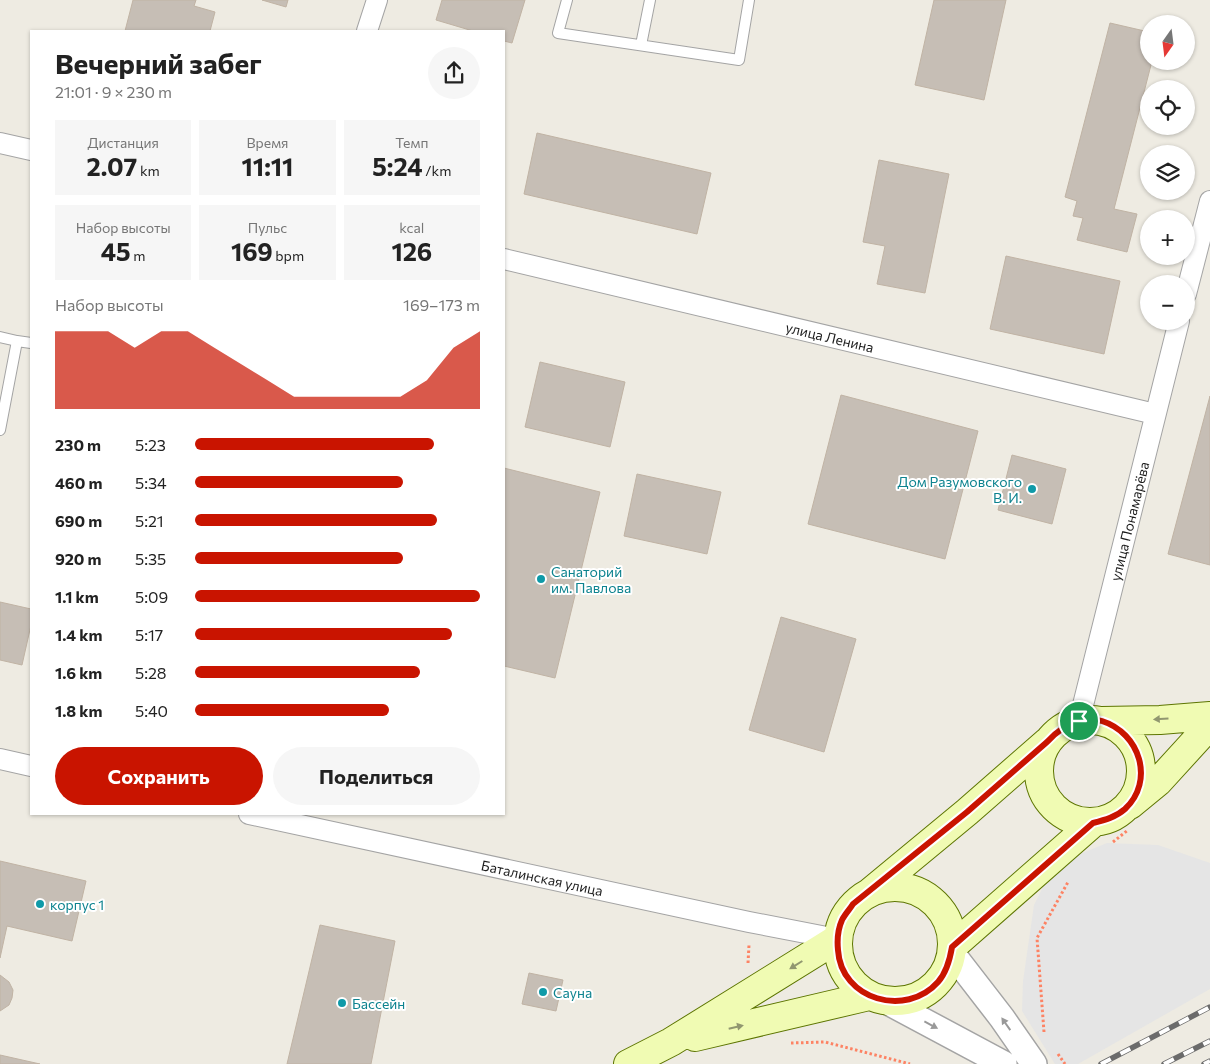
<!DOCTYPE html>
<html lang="ru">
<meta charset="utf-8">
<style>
:root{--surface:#fff;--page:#f6f6f6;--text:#222;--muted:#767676;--accent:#c91400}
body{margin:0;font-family:Commissioner,sans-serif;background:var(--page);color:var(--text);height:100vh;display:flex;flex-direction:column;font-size:19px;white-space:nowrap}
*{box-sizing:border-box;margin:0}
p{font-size:16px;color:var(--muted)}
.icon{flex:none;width:28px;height:28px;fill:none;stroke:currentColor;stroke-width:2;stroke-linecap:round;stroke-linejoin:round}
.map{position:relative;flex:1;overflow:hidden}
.side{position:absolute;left:30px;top:30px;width:475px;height:785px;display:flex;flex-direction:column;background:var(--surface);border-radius:0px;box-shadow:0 1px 4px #0004}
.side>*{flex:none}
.needle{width:32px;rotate:194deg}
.buttons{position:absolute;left:1140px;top:15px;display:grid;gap:10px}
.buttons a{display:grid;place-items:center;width:55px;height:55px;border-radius:50%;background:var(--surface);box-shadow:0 1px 4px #0004;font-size:25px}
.pin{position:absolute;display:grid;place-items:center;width:42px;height:42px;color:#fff;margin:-21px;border:2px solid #fff;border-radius:50%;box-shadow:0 1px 5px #0007}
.round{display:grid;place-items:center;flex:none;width:52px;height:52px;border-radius:26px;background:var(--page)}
.head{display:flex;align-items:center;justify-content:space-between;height:85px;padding:0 25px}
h1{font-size:28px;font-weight:700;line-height:38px}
.stats{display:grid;grid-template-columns:repeat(3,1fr);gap:8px;height:85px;padding:5px 25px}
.stats div{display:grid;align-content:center;border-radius:0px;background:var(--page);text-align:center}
.stats b{font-size:25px;font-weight:700}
.stats small{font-size:14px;font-weight:400}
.stats p{font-size:14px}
.chart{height:140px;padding:10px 25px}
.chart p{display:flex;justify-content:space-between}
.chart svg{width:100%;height:90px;margin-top:5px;fill:var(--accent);opacity:.7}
.cta{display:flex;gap:10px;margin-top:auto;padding:10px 25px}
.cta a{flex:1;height:58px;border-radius:30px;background:var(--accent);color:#fff;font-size:20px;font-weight:700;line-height:58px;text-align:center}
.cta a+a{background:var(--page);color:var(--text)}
ul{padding:0 25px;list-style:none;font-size:16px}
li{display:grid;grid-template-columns:80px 60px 1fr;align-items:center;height:38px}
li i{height:12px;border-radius:6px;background:var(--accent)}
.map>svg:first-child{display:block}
.parking{fill:#e5e5e5}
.building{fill:#c6beb5;stroke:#c0b3a4}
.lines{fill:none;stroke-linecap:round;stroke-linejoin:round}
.service-casing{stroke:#a4a4a4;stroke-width:12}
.minor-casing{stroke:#a4a4a4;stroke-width:22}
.tertiary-casing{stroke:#a4a4a4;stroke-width:28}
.secondary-casing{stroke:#5d7502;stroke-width:30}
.path{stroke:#fd8364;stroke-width:3;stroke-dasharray:2.5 2.5;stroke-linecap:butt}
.service{stroke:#fff;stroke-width:10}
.minor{stroke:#fff;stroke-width:20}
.tertiary{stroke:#fff;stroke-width:25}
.secondary{stroke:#f0fbb3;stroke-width:28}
.rail-casing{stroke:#6b6b6b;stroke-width:5.5}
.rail{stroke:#fff;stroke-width:4;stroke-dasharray:11;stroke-linecap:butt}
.oneway{fill:#919770}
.oneway2{fill:#999}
.route-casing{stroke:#fff;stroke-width:10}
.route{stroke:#c91400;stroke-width:6}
.culture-dot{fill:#0f9aa8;stroke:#fff;stroke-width:2}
.labels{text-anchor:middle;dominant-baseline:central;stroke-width:4;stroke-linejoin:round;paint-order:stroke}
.street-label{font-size:14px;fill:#1d1d1d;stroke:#fff}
.culture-label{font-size:14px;fill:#0d838f;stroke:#fff;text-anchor:start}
</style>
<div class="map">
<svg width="1210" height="1064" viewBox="0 0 1210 1064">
<rect width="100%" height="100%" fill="#eeebe2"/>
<path class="parking" d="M 1107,843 L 1158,845 L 1210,863 L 1210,989 L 1078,1064 L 1055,1064 L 1022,1011 L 1023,981 L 1034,905 L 1043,887 L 1061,869 L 1080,854 Z"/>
<path class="building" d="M 133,0 L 196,0 L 194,6 L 215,12 L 210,31 L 125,31 Z
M 262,0 L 288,0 L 286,7 Z
M 442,0 L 525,0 L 512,43 L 504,41 L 504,31 L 473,31 L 436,20 Z
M 934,0 L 1006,0 L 984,100 L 915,85 Z
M 1110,23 L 1149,32 L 1149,61 L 1152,61 L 1114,209 L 1137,214 L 1127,252 L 1077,240 L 1083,218 L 1073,216 L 1077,201 L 1065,197 Z
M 537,133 L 711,173 L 697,234 L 524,194 Z
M 879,160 L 949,174 L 925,293 L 877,284 L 885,246 L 863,242 Z
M 1006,256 L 1120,281 L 1104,354 L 990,329 Z
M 540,362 L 625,382 L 610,447 L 525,427 Z
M 841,395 L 978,431 L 945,559 L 808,524 Z
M 1210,396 L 1210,565 L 1168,554 Z
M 1012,455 L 1066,469 L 1052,524 L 998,510 Z
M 504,468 L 600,492 L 555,678 L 504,666 Z
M 637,474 L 721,492 L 707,554 L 624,536 Z
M 0,602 L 31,609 L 31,625 L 22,665 L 0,660 Z
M 781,617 L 856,639 L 824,752 L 749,730 Z
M 0,861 L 86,881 L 72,941 L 7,926 L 0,958 Z
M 320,925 L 395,941 L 371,1064 L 287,1064 Z
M 529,973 L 563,980 L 556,1011 L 522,1004 Z
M 0,975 L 9,982 L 13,990 L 12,998 L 9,1005 L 0,1011 Z
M 0,1055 L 40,1064 L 0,1064 Z"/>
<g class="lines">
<g class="service-casing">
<path id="service" d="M 567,0 L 558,33 L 739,60 L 749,0
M 641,45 L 650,0
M 0,337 L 17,341
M 0,430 L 17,341 L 31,343"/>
</g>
<g class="minor-casing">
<g id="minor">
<path d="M 367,31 L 377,0"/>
<path d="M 0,143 L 31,150"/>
<path id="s1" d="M 504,259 L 1155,414"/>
<path d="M 1186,294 L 1210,201"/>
<path id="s2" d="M 1079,721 L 1179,321"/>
<path d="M 0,759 L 31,766"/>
<path id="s3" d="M 249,814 L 749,922 L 837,939"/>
</g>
</g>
<g class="tertiary-casing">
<path id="tertiary" d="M 951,952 L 1002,1018 L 1034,1064
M 888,1002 L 1004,1064"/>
</g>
<g class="secondary-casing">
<path id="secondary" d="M1039 771a51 51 0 1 1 102 0a51 51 0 1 1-102 0Z
M 1102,721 L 1160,720 L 1210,716
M 1130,805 L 1158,782 L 1210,725
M838 944a57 57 0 1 1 114 0a57 57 0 1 1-114 0Z
M 869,893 L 967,812 L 1047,742
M 952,947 L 1093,823
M 695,1037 L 869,996
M 628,1064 L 671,1042 L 837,939"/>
</g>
<path class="path" d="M 1113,842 L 1128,830
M 748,963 L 749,945
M 1044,1032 L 1037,938 L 1068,882
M 791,1043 L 825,1042 L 910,1064
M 1058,1054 L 1065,1064"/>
<use href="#service" class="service"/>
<use href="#minor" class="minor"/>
<use href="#tertiary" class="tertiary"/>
<use href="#secondary" class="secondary"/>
<g class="rail-casing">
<path id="rail" d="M 1101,1064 L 1210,1007
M 1164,1064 L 1210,1041
M 1204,1064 L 1210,1061"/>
</g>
<use href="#rail" class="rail"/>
</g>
<defs><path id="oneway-solid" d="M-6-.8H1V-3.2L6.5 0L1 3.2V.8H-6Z" transform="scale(1.25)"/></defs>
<g class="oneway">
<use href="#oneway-solid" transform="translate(1161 719) rotate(177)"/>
<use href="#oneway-solid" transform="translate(796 965) rotate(148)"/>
<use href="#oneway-solid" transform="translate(736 1027) rotate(-13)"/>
</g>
<g class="oneway2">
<use href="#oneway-solid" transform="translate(1006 1024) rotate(-125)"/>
<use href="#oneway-solid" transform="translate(931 1025) rotate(28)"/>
</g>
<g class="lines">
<g class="route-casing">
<path id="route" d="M 1079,721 C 1086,721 1096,719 1102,721 C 1140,733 1155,781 1125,809 C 1116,817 1105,820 1093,823 L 952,947 C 950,959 947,972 938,982 C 906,1018 841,1000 838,950 C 837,940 838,929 842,920 C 845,914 850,909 853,904 L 967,812 L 1047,742 C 1057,731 1065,726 1079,721 Z"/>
</g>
<use href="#route" class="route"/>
</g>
<g class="culture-dot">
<circle cx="1032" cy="489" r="5"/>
<circle cx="541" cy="579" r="5"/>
<circle cx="40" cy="904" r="5"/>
<circle cx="543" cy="992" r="5"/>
<circle cx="342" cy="1003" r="5"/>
</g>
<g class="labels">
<g class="street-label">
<text stroke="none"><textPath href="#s1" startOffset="335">улица Ленина</textPath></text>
<text stroke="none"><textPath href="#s2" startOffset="206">улица Понамарёва</textPath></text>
<text stroke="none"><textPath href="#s3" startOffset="300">Баталинская улица</textPath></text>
</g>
<g class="culture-label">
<text x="1022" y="481" text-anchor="end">Дом Разумовского<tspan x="1022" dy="16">В. И.</tspan></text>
<text x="551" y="571">Санаторий<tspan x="551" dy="16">им. Павлова</tspan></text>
<text x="50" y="904">корпус 1</text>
<text x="553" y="992">Сауна</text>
<text x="352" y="1003">Бассейн</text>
</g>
</g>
</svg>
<div class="buttons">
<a><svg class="needle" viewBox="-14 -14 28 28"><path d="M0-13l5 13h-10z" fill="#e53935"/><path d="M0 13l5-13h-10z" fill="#767676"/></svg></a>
<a><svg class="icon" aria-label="locate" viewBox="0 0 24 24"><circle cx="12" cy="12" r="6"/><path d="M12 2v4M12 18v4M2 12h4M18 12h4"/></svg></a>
<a><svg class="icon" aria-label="layers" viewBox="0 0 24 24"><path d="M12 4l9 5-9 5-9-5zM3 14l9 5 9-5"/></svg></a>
<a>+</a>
<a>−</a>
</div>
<div class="pin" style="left:1079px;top:721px;background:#1e9e55"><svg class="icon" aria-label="arrive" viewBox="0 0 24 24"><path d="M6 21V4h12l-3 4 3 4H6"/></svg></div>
<section class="side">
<div class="head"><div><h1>Вечерний забег</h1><p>21:01 · 9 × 230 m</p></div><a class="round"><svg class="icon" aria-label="share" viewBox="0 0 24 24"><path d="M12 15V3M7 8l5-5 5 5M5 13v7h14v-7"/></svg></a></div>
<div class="stats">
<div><p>Дистанция</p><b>2.07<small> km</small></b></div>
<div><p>Время</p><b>11:11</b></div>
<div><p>Темп</p><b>5:24<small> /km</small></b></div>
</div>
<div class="stats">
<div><p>Набор высоты</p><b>45<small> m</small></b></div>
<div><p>Пульс</p><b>169<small> bpm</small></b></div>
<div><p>kcal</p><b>126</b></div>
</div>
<div class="chart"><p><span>Набор высоты</span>169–173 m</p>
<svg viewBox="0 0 160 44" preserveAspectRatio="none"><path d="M0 44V6L10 6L20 6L30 14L40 6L50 6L60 14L70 22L80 30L90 38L100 38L110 38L120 38L130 38L140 30L150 14L160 6V44z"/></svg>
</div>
<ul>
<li><b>230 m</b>5:23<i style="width:84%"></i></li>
<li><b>460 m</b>5:34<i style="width:73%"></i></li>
<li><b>690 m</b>5:21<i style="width:85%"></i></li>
<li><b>920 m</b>5:35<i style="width:73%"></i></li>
<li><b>1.1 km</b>5:09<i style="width:100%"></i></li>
<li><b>1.4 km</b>5:17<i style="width:90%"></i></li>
<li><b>1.6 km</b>5:28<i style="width:79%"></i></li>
<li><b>1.8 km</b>5:40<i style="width:68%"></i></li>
</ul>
<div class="cta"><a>Сохранить</a><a>Поделиться</a></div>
</section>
</div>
